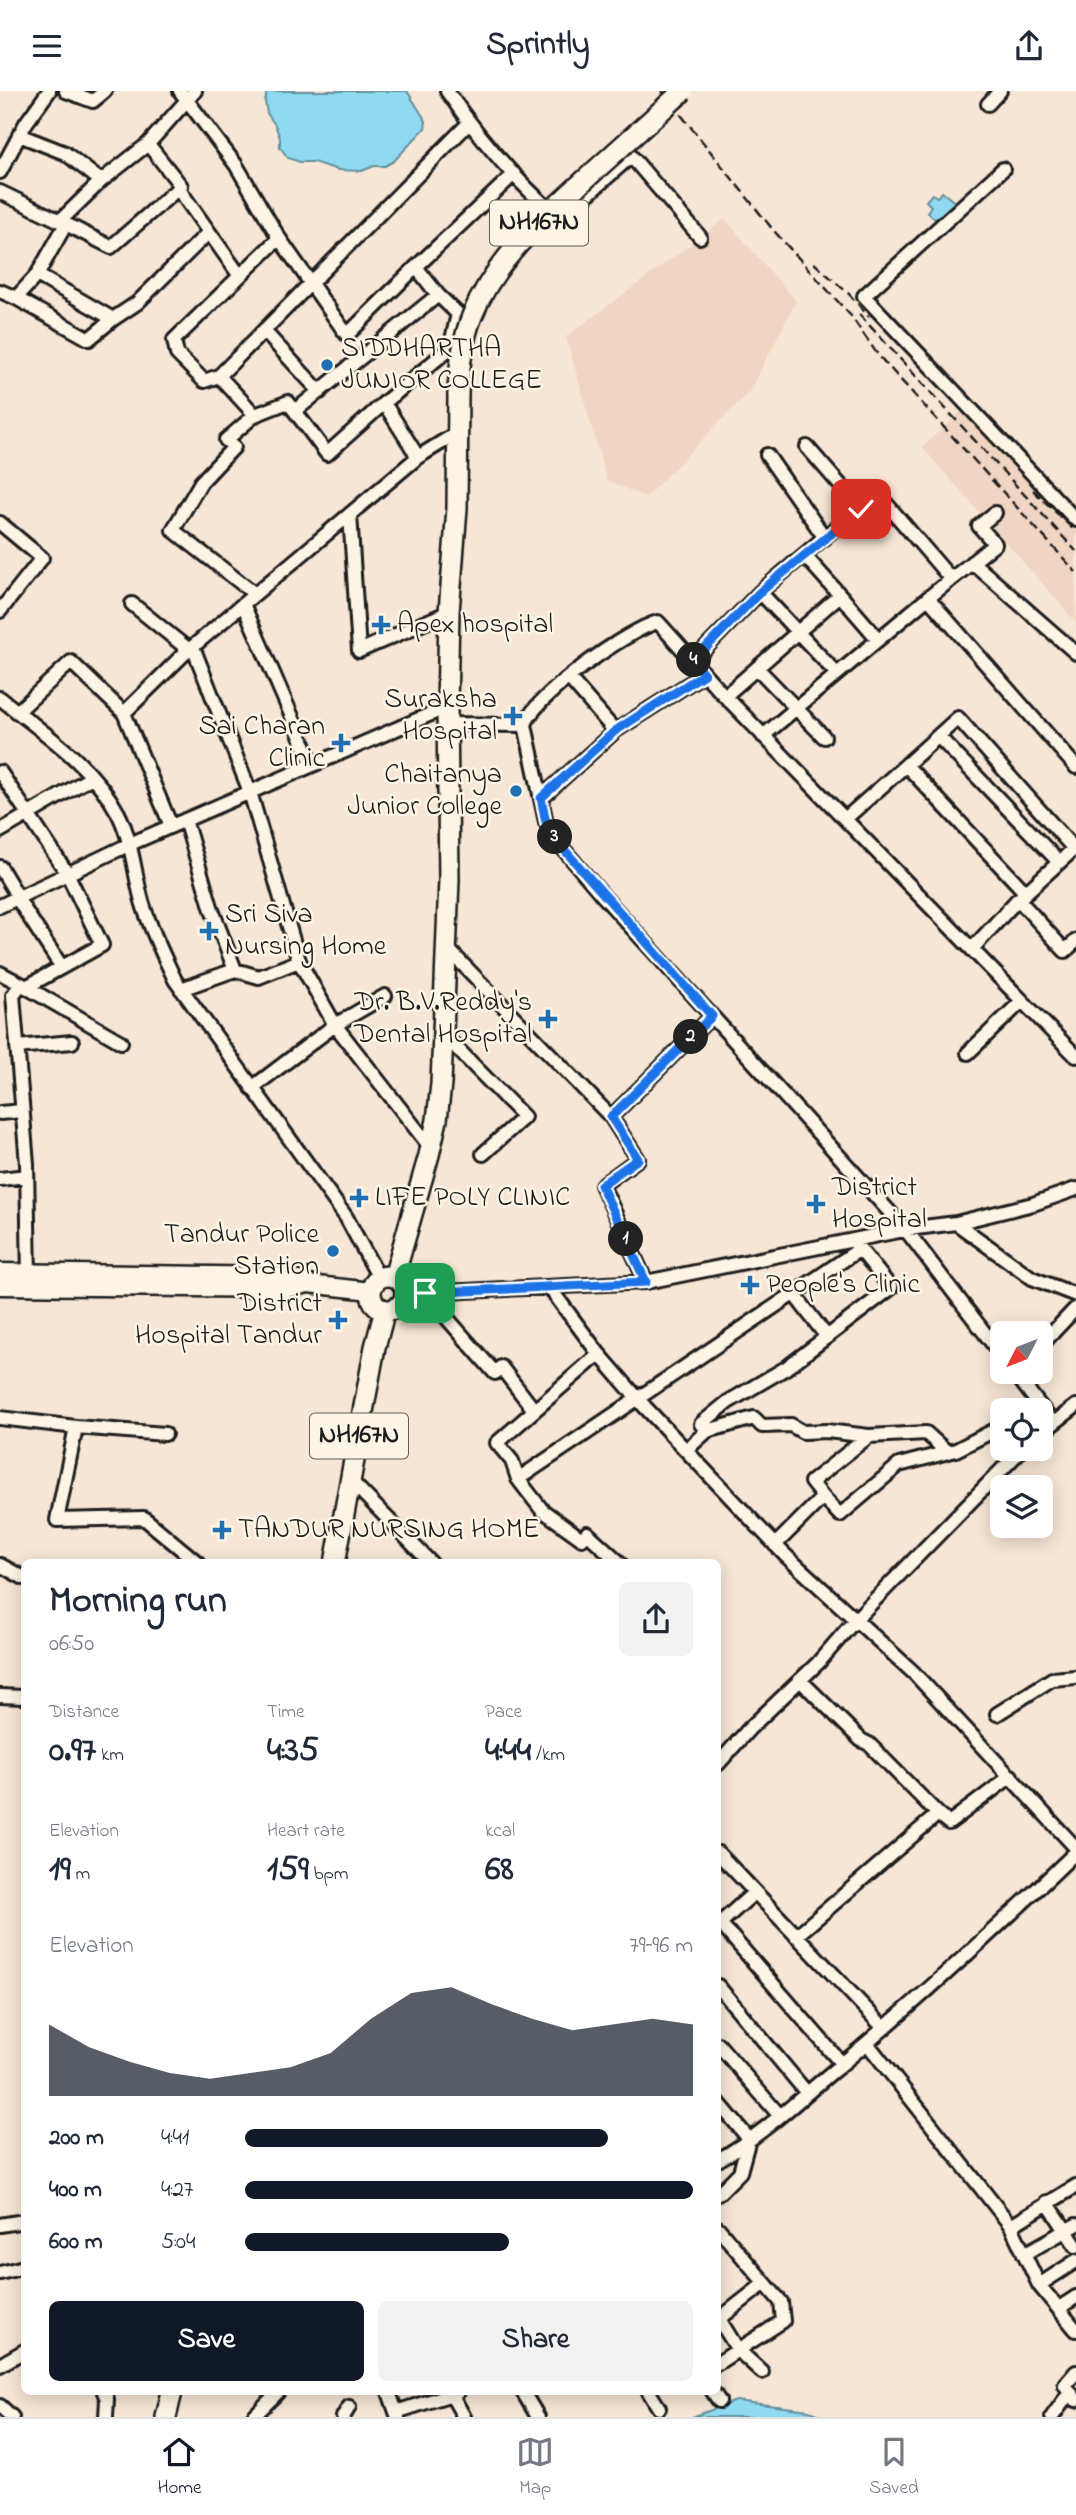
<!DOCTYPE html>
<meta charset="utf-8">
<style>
:root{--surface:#fff;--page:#f2f2f3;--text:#1f2937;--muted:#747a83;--line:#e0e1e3;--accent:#111827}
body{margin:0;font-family:"Indie Flower",sans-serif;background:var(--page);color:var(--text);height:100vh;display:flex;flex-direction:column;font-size:26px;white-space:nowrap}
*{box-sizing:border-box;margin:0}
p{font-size:23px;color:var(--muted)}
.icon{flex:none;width:38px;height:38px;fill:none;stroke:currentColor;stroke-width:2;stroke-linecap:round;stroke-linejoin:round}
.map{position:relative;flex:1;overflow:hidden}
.details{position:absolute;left:21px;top:1468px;width:700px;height:836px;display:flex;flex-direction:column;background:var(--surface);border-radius:10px;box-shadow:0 4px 18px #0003}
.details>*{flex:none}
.needle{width:46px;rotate:228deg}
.controls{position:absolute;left:990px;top:1230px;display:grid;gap:14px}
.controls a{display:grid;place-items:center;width:63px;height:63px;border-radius:10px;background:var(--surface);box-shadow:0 4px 18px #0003;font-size:35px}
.pin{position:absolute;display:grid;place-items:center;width:60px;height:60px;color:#fff;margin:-30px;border-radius:14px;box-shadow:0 4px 10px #0006}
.km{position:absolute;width:35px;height:35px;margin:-18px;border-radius:50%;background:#222;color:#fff;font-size:19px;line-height:35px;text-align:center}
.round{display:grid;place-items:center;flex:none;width:74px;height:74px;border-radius:10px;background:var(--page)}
.overview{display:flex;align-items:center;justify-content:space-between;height:119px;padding:0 28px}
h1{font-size:38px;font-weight:700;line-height:52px}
.figures{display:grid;grid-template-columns:repeat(3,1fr);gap:10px;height:119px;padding:7px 28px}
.figures div{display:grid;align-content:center}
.figures b{font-size:35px;font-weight:700}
.figures small{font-size:19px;font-weight:400}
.figures p{font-size:19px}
.chart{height:196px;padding:14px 28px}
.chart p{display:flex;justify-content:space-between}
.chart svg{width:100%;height:126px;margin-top:7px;fill:var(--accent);opacity:.7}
.action{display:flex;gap:14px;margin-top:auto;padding:14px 28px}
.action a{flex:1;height:80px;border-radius:10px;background:var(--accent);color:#fff;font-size:28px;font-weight:700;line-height:80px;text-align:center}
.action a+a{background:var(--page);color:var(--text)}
ul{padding:0 28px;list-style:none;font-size:23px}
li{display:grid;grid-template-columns:112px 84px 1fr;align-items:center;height:52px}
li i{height:18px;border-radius:9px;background:var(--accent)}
header{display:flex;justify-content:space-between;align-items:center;height:91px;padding:0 28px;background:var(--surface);font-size:32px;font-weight:700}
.tabs{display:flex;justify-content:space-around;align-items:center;height:98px;border-top:2px solid var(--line);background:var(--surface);font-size:19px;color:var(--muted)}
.tabs a{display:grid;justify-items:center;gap:4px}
.tabs .on{color:var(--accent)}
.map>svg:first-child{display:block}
.built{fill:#f0d5c2}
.water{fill:#90daf1;stroke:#628e9c;stroke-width:2}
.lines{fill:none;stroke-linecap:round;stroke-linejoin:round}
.minor-casing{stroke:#1c1c1c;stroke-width:18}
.major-casing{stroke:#1c1c1c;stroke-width:21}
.highway-casing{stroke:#1c1c1c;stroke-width:24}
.minor{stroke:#fcf5e5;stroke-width:12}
.major{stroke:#fcf5e5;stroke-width:16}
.highway{stroke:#fcf5e5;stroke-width:19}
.rail{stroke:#1c1c1c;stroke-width:2.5;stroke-dasharray:10 5;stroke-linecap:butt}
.highway-bridge-casing{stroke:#1c1c1c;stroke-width:24;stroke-linecap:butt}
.highway-bridge{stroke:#fcf5e5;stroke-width:19}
.route-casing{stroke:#fff;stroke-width:14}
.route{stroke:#1a73e8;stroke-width:9}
.poi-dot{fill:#1f6fb2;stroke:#fcf5e5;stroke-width:2.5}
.labels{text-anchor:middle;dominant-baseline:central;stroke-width:5;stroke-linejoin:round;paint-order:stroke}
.shield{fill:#fcf5e5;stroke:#5f5d58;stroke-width:2}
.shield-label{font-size:26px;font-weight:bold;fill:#1c1c1c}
.poi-label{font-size:28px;fill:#1c1c1c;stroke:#fcf5e5;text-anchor:start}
</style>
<header><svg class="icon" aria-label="menu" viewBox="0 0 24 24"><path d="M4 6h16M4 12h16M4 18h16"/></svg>Sprintly<svg class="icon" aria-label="share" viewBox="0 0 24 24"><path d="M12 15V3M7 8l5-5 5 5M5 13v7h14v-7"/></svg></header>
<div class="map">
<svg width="1076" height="2326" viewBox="0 0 1076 2326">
<rect width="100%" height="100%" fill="#f7e6d5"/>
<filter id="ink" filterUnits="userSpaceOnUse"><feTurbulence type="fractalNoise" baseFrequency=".0143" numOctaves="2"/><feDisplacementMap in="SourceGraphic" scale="14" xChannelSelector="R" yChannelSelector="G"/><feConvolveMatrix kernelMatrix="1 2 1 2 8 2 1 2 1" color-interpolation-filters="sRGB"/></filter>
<g filter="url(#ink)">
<path class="built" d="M 725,128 L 796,210 L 750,300 L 646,406 L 607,390 L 566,246 Z
M 965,317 L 1076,432 L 1076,531 L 922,356 Z"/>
<path class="water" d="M 267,0 L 407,0 L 426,30 L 425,37 L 394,70 L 385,75 L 374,75 L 362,80 L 338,79 L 313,71 L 300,71 L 288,67 L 280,56 L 280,47 L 275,34 L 267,22 L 265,11 Z
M 942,101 L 956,112 L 954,118 L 940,132 L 927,121 L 931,115 L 926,110 L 932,103 L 937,106 Z
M 736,2310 L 809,2319 L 822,2326 L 692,2326 Z"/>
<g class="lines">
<g class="minor-casing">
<path id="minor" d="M 66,0 L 93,10 L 105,0
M 180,0 L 236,74 L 279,147 L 347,244 L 416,176 L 438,204
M 447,0 C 479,47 517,91 560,128 L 631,65 L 700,146
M 988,13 L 1000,0
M 19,44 L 65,62 L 101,90
M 148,53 L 181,95 L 111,156 L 60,130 L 101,90 L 148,53 L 195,0
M 1003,78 L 864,205 L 1076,429
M 0,81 L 26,32 L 49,0
M 178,97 L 240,185
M 0,101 L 60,130
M 66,133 L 37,184 L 16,207 L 89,248 L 113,228 L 137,212 L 209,141
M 416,176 L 514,83
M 37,184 L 113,228
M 0,200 L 16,207
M 264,240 L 320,301
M 219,285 L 204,290 L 177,263 L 174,249 L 279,147
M 295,320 L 438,204 L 458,223 L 450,257 L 384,312
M 255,324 L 219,285 L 469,32
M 807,356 L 861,418
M 767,364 L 825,447
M 350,423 L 359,560 L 449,521
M 0,432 L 42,467 L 0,520
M 805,465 L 840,504
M 972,471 L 1076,562
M 760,501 L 837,583
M 255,503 L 173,439 L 201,391 L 234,356 L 226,349 L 255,324 L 288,311 L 327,363 L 384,312 L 418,366
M 928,507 L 995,453 L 979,435 L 995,422
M 132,513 L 189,559
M 243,513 L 313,674
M 193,556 L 250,701 L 299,870 L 335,934 L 252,997
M 693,570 L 760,501 L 877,402 L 951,488
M 757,577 L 824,646
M 569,587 L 615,640 L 704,583
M 725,605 L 840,504 L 878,548
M 0,607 C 42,641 92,673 118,722 C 132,749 134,781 142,810 C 150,838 163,863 175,889 L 346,1126 L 379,1187
M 17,621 L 71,571 L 124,622 L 183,564 L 255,503 L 418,366 L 457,342
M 124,622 L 171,735
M 447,633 L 525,634
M 763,645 L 928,507 L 1076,676
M 938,645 L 1059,771
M 906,674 L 958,627 L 1074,758
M 0,681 L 67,782 L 102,854 L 26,896
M 541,707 L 615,640
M 845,728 L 906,674 L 1025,801
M 0,740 L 92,686
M 0,776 L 18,806
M 1021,806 L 1076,756
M 17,807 L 61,875
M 0,815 L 130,753 L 447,616
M 446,856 L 611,1026 L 712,925
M 972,858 L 1018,808 L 1065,860 L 1076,850
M 235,879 L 259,886 L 299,870
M 0,882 L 21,893 L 13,904 L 27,1073 L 29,1188
M 21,893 L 121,951
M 181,898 L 235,879 L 212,819 L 185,729
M 385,905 L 335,934 L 431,1057
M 443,943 L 524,1026 L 483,1063
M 17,956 L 72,951
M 968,962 L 1022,910
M 0,1022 L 22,1020
M 611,1026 L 638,1068 L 602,1094 L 646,1191
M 0,1088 L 27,1085
M 956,1132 L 1032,1187 L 1076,1204
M 549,1196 L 599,1263 L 645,1316 L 785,1464 L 914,1582 L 1076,1757
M 425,1202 L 495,1282 L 501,1276 L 534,1319
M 405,1203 L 646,1191 L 908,1138 L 956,1132 L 1033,1113 L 1076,1098
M 794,1203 L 827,1246
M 1041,1254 L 1076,1217
M 599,1263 L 497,1352 L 512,1370 L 518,1388 L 860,1158
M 1003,1266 L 906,1139 L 604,806 L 560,754 L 546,731 L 525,634 C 533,606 629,538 658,531 L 720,600 L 1076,965
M 1014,1281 L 1053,1332
M 0,1327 L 76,1336
M 707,1340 L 701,1333 L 728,1311 L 786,1277 L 891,1197 L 855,1152
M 1041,1342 L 1076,1315
M 165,1343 L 76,1336 L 57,1429 L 144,1427 L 198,1472
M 686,1359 L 707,1340 L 754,1327 L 762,1335 L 791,1334 L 803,1341 L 827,1340 L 869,1345 L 926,1342 L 947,1361
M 518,1388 L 542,1419 L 582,1448 L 587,1442 L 620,1472
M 350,1389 L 431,1472
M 823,1406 L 811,1391 L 869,1345
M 775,1454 L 823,1406 L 840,1424 L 899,1374 L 956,1359 L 993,1340 L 1003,1349
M 0,1474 L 24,1487
M 800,1589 L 861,1649 L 869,1653 L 938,1723
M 0,1605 L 24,1606
M 997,1623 L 1052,1588 L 1076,1586
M 718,1673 L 749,1638 L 818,1572 L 856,1528 L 1022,1358
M 718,1762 L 884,1937
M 720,1832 L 842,1973
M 718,1834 L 755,1801
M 796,1845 L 938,1723 L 949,1732 L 1011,1685
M 718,1895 L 807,2002
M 867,1952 L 1011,2135 L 1076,2095
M 718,1953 L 780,2025
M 718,2011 L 749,2048 L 740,2081 L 718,2103
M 718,2069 C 759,2046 795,2012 831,1982 C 916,1912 997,1837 1076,1761
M 1047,2111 L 1076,2155
M 0,2134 L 24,2130
M 1011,2135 L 1039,2194 L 1076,2239
M 718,2137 L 781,2211 L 783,2230 L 718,2272
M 1024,2163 L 1076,2134
M 0,2182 L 24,2176
M 1039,2194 L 1076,2170
M 1059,2217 L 1076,2206
M 719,2228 L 738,2259 L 762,2281
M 718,2229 L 765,2192
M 0,2274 L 24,2260
M 1076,2281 L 1065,2294 L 1076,2309
M 104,2301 L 107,2308 L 106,2326
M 389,2301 L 396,2321
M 523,2301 L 538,2326
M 649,2301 L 659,2317
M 713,2301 L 719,2310
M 451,2303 L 464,2326
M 0,2315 L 12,2326
M 253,2326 L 278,2301
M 343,2326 L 349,2316
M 398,2326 L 396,2321 L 458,2301
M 1052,2326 L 1070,2301"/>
</g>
<g class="major-casing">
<path id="major" d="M 0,1181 L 287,1185 L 308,1193 L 371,1200
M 0,1195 L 287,1198 L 308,1193"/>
</g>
<g class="highway-casing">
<path id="highway" d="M371 1202a17 17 0 1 1 34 0a17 17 0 1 1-34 0Z
M 394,1186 L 429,1064 L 437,1029 L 441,993 L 449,788 L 447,616 L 449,521 L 457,417 L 458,303
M 335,1472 L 375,1256 L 385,1219
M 166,2326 L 172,2301"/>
</g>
<use href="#minor" class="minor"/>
<use href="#major" class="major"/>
<use href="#highway" class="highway"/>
<path class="rail" d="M 662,0 L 774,140 L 851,225 L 878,264 L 1076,481
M 814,172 L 849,203 L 869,226
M 859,223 L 1076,460
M 1033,399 L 1076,441"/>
<g class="highway-bridge-casing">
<path id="highway-bridge" d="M 458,303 C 459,277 462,250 472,225 C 495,168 543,127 588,86 C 619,58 651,29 683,0"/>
</g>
<use href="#highway-bridge" class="highway-bridge"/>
</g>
</g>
<g class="lines" filter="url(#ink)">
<g class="route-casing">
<path id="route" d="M 425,1202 L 646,1191 L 601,1094 L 638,1068 L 611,1026 L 712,925 L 560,754 L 546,731 L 541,707 L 615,640 L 704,583 L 693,570 L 760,501 L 861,418"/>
</g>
<use href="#route" class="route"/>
</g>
<g class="poi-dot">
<circle cx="327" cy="274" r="7"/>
<path d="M377.5 523.5h7v7h7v7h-7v7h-7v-7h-7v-7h7z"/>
<path d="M509.5 614.5h7v7h7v7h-7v7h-7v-7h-7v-7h7z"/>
<path d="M337.5 641.5h7v7h7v7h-7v7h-7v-7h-7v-7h7z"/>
<circle cx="516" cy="700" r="7"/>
<path d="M205.5 829.5h7v7h7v7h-7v7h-7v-7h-7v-7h7z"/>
<path d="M544.5 917.5h7v7h7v7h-7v7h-7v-7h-7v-7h7z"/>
<path d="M355.5 1096.5h7v7h7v7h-7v7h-7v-7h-7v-7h7z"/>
<path d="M812.5 1102.5h7v7h7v7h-7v7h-7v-7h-7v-7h7z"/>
<circle cx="333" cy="1160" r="7"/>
<path d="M746.5 1183.5h7v7h7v7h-7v7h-7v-7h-7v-7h7z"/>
<path d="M334.5 1218.5h7v7h7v7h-7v7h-7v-7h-7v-7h7z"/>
<path d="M218.5 1428.5h7v7h7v7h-7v7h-7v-7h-7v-7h7z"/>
</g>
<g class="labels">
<g class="shield">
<rect x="490" y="109.5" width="98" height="45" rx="5"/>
<rect x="310" y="1322.5" width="98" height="45" rx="5"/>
</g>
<g class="shield-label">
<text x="539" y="132">NH167N</text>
<text x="359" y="1345">NH167N</text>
</g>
<g class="poi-label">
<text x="341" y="258">SIDDHARTHA<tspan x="341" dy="32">JUNIOR COLLEGE</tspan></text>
<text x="397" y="534">Apex hospital</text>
<text x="497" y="609" text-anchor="end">Suraksha<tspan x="497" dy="32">Hospital</tspan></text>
<text x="325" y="636" text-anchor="end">Sai Charan<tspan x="325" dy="32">Clinic</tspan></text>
<text x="502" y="684" text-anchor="end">Chaitanya<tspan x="502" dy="32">Junior College</tspan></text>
<text x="225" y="824">Sri Siva<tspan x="225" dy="32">Nursing Home</tspan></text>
<text x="532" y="912" text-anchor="end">Dr. B.V.Reddy's<tspan x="532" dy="32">Dental Hospital</tspan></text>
<text x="832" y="1097">District<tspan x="832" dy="32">Hospital</tspan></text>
<text x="375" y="1107">LIFE POLY CLINIC</text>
<text x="319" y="1144" text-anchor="end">Tandur Police<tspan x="319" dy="32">Station</tspan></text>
<text x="766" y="1194">People's Clinic</text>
<text x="322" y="1213" text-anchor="end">District<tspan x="322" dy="32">Hospital Tandur</tspan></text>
<text x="238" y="1439">TANDUR NURSING HOME</text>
</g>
</g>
</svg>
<div class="controls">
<a><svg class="needle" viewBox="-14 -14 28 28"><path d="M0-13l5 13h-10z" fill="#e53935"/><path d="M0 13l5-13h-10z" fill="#747a83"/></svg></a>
<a><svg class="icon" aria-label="locate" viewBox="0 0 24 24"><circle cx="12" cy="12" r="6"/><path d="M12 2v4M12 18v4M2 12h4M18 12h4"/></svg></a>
<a><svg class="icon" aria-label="layers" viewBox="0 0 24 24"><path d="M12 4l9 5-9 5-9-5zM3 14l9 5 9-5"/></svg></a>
</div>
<div class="pin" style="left:425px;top:1202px;background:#1e9e55"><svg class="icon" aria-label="arrive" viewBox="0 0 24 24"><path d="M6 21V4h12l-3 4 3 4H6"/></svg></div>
<div class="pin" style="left:861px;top:418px;background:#d93025"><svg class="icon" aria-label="check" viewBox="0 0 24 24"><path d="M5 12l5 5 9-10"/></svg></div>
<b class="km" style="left:626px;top:1148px">1</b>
<b class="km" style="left:691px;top:946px">2</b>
<b class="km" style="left:555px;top:746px">3</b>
<b class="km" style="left:694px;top:569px">4</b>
<section class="details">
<div class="overview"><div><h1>Morning run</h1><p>06:50</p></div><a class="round"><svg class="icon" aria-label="share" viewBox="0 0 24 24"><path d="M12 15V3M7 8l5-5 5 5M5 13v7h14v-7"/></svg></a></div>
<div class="figures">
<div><p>Distance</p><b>0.97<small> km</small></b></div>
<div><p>Time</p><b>4:35</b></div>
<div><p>Pace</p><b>4:44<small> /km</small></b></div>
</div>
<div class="figures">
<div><p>Elevation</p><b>19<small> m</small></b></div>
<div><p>Heart rate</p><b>159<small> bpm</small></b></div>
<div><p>kcal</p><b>68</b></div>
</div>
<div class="chart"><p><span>Elevation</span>79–96 m</p>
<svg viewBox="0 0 160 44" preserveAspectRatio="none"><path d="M0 44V19L10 27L20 32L30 36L40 38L50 36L60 34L70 29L80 17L90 8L100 6L110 12L120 17L130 21L140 19L150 17L160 19V44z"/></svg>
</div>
<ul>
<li><b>200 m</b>4:41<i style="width:81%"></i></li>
<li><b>400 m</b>4:27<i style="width:100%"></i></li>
<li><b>600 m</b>5:04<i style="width:59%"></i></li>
</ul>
<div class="action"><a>Save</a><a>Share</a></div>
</section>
</div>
<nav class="tabs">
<a class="on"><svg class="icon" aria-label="home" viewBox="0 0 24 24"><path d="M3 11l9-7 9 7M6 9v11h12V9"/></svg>Home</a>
<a><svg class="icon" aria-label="map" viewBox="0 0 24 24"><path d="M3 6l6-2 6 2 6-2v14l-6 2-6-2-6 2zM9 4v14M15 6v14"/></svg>Map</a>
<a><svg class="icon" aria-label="saved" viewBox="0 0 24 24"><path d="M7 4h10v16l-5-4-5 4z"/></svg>Saved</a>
</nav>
